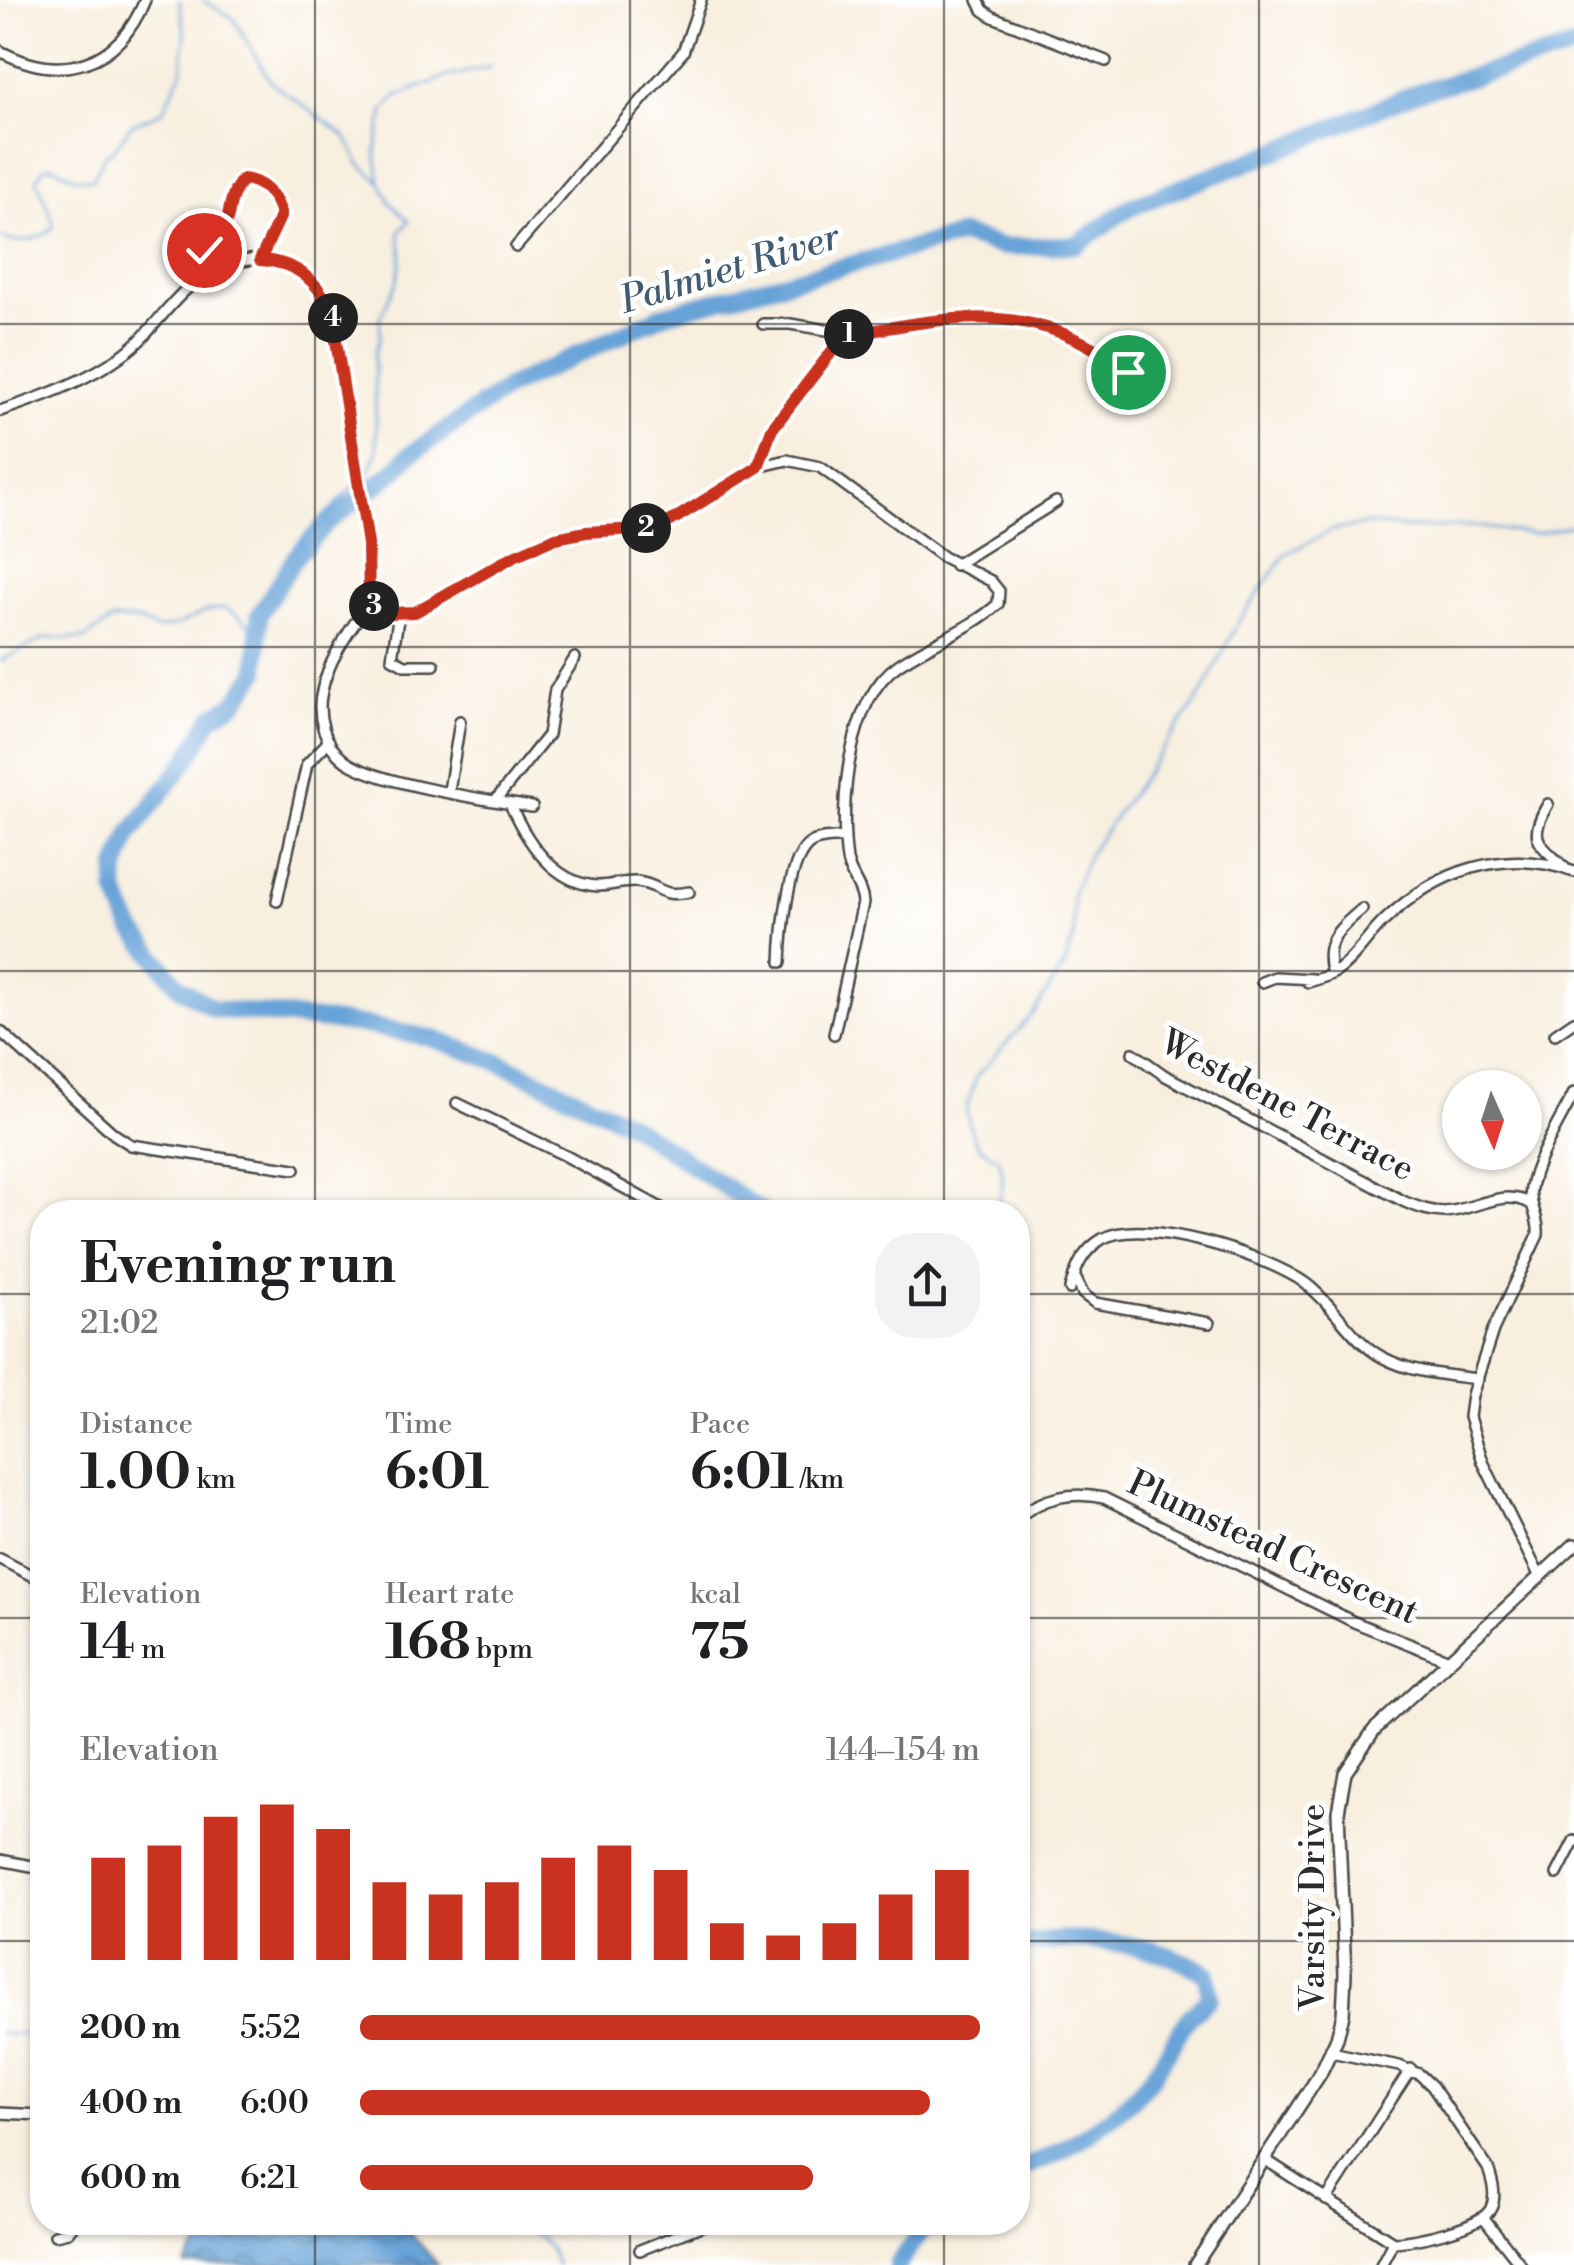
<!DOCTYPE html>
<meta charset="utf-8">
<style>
:root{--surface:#fff;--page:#f2f2f2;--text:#202124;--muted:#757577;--accent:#c8321e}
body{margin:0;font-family:"Libre Bodoni",serif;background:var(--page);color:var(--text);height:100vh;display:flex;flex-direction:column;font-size:38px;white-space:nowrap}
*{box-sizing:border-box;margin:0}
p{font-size:32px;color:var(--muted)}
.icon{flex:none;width:55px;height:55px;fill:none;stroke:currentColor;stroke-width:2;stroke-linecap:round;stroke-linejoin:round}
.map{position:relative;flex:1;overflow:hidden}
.sheet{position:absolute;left:30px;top:1200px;width:1000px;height:1035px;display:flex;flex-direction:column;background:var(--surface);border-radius:40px;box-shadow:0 2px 8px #0004}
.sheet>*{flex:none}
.needle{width:65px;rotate:177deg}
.tools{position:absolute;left:1442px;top:1070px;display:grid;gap:20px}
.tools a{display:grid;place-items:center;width:100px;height:100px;border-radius:50%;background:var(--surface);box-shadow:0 2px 8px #0004;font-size:50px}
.pin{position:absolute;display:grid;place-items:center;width:85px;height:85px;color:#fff;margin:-42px;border:5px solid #fff;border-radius:50%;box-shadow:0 2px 10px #0007}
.km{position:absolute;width:50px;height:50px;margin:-25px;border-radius:50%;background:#222;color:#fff;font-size:28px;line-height:50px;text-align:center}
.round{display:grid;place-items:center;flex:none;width:105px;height:105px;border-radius:40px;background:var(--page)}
.headline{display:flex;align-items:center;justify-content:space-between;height:170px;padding:0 50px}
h1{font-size:55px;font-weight:800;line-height:75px}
.metrics{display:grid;grid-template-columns:repeat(3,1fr);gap:15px;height:170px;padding:10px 50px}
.metrics div{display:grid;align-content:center}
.metrics b{font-size:50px;font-weight:800}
.metrics small{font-size:28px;font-weight:400}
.metrics p{font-size:28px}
.chart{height:280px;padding:20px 50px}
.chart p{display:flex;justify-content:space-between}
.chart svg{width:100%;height:180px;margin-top:10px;stroke:var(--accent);stroke-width:6}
ul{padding:0 50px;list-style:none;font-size:32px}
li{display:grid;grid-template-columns:160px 120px 1fr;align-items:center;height:75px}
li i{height:25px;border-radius:12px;background:var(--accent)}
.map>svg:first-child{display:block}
.water{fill:url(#water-waves);stroke:#4a6782;stroke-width:2.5}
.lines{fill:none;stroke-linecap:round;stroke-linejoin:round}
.stream{stroke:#68a3d8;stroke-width:2.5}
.river{stroke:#68a3d8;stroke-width:18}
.minor-casing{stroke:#4a4846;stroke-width:14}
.tertiary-casing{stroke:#4a4846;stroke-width:16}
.minor{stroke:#fff;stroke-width:9}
.tertiary{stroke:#fff;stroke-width:11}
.route-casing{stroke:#fff;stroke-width:20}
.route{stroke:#c8321e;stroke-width:12}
.grid{fill:none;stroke:#2b2b2b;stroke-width:2.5;stroke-opacity:0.55}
.labels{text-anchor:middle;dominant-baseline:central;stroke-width:10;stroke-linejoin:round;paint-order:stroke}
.street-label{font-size:35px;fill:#2b2b2b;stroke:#fff}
.water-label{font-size:38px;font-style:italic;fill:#435b70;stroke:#fff}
</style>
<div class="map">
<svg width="1574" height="2265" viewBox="0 0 1574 2265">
<defs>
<pattern id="water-waves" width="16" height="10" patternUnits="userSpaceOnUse" patternTransform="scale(2.5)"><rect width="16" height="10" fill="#68a3d8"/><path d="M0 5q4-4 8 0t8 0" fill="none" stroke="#5685af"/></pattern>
</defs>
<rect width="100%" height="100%" fill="#fff"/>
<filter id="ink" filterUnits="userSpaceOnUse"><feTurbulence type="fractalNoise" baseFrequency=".01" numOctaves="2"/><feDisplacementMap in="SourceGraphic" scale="20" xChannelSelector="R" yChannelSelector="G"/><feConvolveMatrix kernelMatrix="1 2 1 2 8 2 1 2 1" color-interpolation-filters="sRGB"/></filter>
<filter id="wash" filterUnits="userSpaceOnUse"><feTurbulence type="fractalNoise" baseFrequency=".0048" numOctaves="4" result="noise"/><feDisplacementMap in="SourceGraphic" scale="40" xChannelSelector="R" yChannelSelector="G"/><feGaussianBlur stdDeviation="2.25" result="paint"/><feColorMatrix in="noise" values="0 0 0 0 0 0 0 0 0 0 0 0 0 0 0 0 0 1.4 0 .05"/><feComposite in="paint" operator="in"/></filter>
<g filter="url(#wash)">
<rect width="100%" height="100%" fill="#f8efdf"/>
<path class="water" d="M 215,2223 L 402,2223 L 438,2265 L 185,2265 Z"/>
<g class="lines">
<path class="stream" d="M 203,0 L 234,19 L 271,82 L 346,137 L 360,164 L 378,180
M 0,237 C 18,245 38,241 53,228 L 53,221 L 37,179 L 44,168 L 52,166 L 77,178 L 93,179 L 105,154 L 113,151 L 131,125 L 163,111 L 182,71 L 185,33 L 179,0
M 360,481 L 369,471 L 377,454 L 374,355 L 380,337 L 380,317 L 397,282 L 402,254 L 399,233 L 409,221 L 391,204 L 380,182 L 376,152 L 384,110 L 397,96 L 446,77 L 490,67
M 331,520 L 334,506 L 354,486
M 0,661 L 45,638 L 84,639 L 112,620 L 135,620 L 157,629 L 178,625 L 206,611 L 225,608 L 244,620 L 259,638
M 995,1212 C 1003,1194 1005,1178 999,1159 L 978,1146 L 972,1134 L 966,1110 L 976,1077 L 1033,1014 L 1065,964 L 1074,935 L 1073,892 L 1090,852 L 1203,692 L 1238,622 L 1286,554 L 1333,530 L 1369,524 L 1408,528 L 1473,526 L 1534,534 L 1574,525
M 0,2032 L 9,2035 L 42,2030
M 515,2222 C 535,2232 550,2242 557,2265"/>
<path class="river" d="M 763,1212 L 628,1123 L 501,1063 L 431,1038 L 363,1025 L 214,1009 L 179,987 L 131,927 L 116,891 L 117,869 L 130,834 L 188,759 L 212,717 L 235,703 L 257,672 L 259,615 L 296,556 L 328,522 L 395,471 L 408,456 L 509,387 L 665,314 L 962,235 L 1002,247 L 1076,245 L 1130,207 L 1265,156 L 1418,92 L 1574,48
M 1018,1945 C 1079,1935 1153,1940 1207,1974 L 1210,1998 C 1203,2005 1194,2011 1188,2019 C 1172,2040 1163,2065 1146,2084 C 1116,2118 1061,2157 1018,2169
M 897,2265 L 929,2222"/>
</g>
</g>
<g filter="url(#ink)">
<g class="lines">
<g class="minor-casing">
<path id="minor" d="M 978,0 L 983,10 L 993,17 L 1106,61
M 0,51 C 62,84 118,66 145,0
M 516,247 L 683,52 L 701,0
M 204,249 C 240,224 220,207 243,179 C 263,181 276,196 281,215 L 260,260
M 763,324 L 790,324 L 846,333
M 0,411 C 42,397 89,380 125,353 C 150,335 165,307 189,287 C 239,247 301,248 331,309 L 368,544 L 369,602
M 758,467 L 772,429 L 846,333 L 856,334 C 970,312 1059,299 1146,391
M 955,565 L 1056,502
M 369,602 L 392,613 L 425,608 L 533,547 L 586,532 L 663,525 L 758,467 L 787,460 L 820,467 L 943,557 L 991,581 L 999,591 L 998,604 C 969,630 930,643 898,665 C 848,700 839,804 847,860 C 850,877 862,886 863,903 L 834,1034
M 369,602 C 351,629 328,659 322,691 C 316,715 324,745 345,761 C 375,783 491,801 532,807
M 399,613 L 392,658 L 405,665 L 434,665
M 449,791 L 460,721
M 495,801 L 548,735 L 555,690 L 575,658
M 510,804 C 526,840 553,884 598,886 C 611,886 624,881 637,882 C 662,885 658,898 689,892
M 1548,804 C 1527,840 1539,843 1565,868
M 277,901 L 307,764 L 329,741
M 781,962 C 782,935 787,866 807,846 C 816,837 833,839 845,837
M 1332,974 C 1322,941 1339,929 1362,909
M 1262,982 L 1275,977 L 1313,979
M 1308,982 C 1317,979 1328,977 1337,971 C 1355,959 1368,936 1384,921 C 1435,871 1505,846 1574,872
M 0,1031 L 114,1134 L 131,1145 L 295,1169
M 1555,1034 L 1574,1021
M 1133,1053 L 1164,1075 L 1405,1202 C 1418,1207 1430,1212 1444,1212 C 1474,1211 1502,1187 1531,1204
M 457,1103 L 566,1156 L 668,1212
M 1074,1275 L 1083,1294 L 1095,1303 L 1209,1323
M 1070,1289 C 1076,1268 1082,1251 1102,1239 C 1143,1215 1268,1256 1305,1283 C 1334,1304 1351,1340 1382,1357 C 1411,1373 1446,1375 1478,1379
M 1018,1518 C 1041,1497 1073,1491 1104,1498 L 1354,1622 L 1449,1660
M 0,1559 L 42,1581
M 1539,1575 L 1483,1462 L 1469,1417 L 1472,1395 L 1493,1330 L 1538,1235 C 1540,1217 1528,1205 1531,1188 C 1535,1160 1561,1119 1574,1093
M 0,1860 L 42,1868
M 1557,1874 L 1574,1841
M 0,2113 L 42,2115
M 1264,2159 L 1393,2242 C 1413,2242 1483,2227 1491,2208 C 1497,2196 1492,2180 1488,2168 L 1432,2086 L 1419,2074 L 1399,2066 L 1331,2052
M 1326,2200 L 1411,2069
M 1484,2218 L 1521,2265
M 55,2235 L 68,2232 L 76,2222
M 640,2250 L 711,2222
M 1381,2265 L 1393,2242"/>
</g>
<g class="tertiary-casing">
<path id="tertiary" d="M 1195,2265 L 1320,2074 L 1337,2038 L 1343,2015 L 1345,1974 L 1338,1812 L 1345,1773 L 1374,1730 L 1574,1545"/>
</g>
<use href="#minor" class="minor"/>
<use href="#tertiary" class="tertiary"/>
</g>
</g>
<g class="lines" filter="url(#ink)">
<g class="route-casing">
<path id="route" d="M 204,250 C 240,224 220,206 243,179 C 263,181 277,196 281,215 L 260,260 C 295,262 315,278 331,309 L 368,544 L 369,602 L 392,613 L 415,612 L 516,555 L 556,538 L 586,532 L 653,528 L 671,521 L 758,467 L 772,429 L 846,333 L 856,334 C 958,314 1041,301 1128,372"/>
</g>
<use href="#route" class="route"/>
</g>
<path class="grid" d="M 315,0 L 315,1212M 630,0 L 630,1212M 944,0 L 944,1212M 1259,0 L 1259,2265M 0,324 L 1574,324M 0,647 L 1574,647M 0,971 L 1574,971M 0,1294 L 42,1294M 1018,1294 L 1574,1294M 0,1618 L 42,1618M 1018,1618 L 1574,1618M 0,1941 L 42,1941M 1018,1941 L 1574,1941M 315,2222 L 315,2265M 630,2222 L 630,2265M 944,2222 L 944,2265"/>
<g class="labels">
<g class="street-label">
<text transform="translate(1287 1106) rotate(28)">Westdene Terrace</text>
<text transform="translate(1273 1548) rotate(25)">Plumstead Crescent</text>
<text transform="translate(1313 1907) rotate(-90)">Varsity Drive</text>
</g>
<g class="water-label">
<text transform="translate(730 269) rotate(-17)">Palmiet River</text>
</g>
</g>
</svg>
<div class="tools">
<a><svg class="needle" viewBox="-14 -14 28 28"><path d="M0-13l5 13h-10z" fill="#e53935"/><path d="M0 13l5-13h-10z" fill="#757577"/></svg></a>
</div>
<div class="pin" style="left:1128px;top:372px;background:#1e9e55"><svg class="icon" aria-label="arrive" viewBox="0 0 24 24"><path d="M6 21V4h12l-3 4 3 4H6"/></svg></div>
<div class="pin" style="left:204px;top:250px;background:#d93025"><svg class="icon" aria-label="check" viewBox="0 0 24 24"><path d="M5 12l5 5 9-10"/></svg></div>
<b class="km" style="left:849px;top:334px">1</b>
<b class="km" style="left:646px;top:528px">2</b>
<b class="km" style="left:374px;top:606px">3</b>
<b class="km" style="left:333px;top:318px">4</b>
<section class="sheet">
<div class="headline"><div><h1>Evening run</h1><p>21:02</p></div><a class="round"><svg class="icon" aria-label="share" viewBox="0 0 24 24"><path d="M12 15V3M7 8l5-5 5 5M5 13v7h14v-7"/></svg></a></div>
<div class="metrics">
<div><p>Distance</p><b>1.00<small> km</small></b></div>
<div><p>Time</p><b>6:01</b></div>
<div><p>Pace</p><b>6:01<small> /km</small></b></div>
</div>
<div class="metrics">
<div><p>Elevation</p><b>14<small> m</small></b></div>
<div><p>Heart rate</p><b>168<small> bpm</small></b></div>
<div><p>kcal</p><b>75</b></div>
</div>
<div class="chart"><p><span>Elevation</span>144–154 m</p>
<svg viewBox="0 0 160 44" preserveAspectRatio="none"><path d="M5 44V19M15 44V16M25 44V9M35 44V6M45 44V12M55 44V25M65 44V28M75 44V25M85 44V19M95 44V16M105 44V22M115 44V35M125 44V38M135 44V35M145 44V28M155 44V22"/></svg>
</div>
<ul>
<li><b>200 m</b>5:52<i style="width:100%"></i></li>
<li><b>400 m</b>6:00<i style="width:92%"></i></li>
<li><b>600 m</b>6:21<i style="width:73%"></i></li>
</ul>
</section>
</div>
